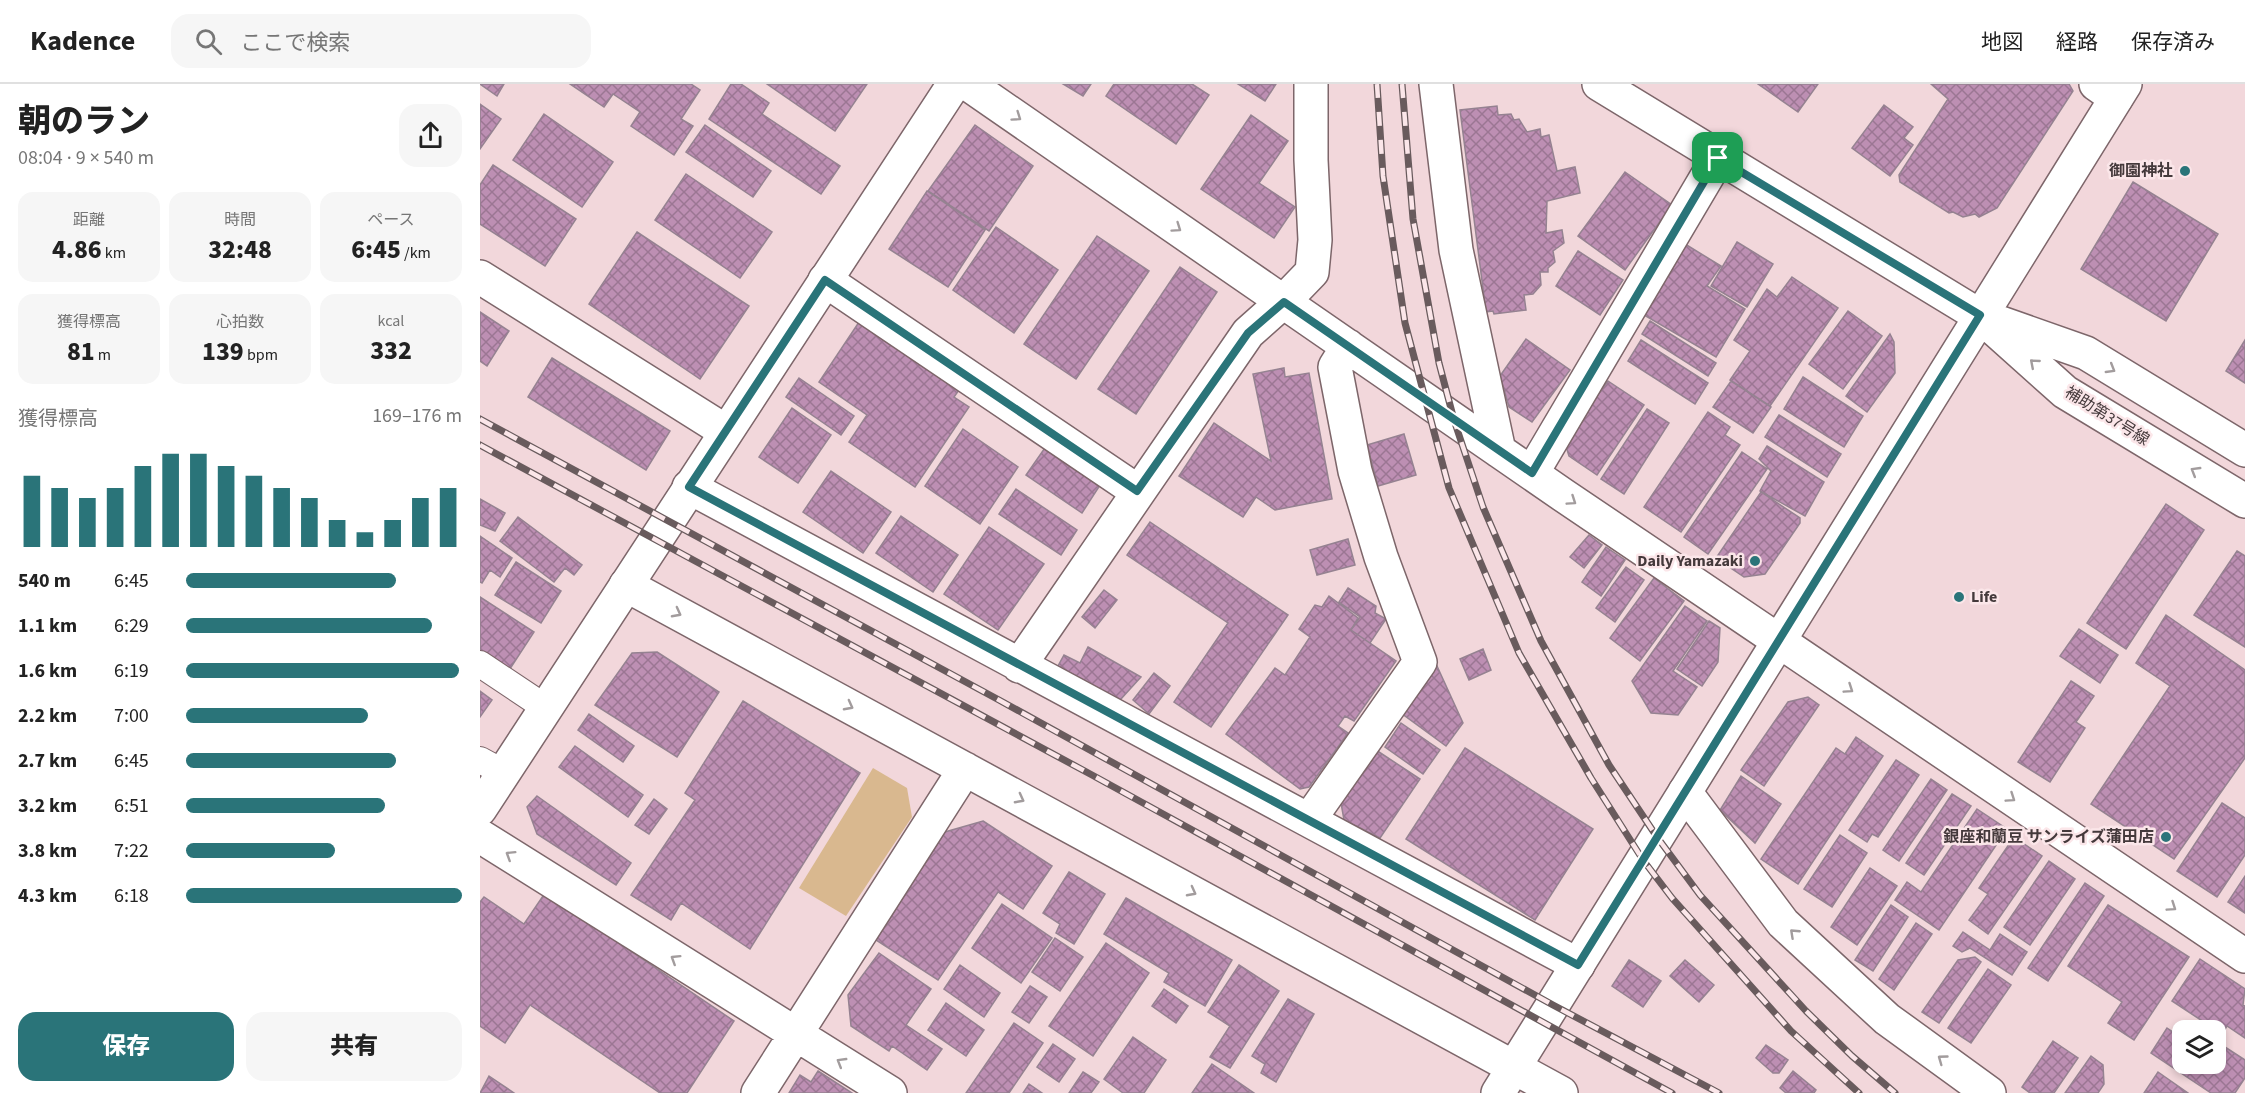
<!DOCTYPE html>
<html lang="ja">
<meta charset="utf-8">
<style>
:root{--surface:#fff;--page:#f6f6f6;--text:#222;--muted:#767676;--line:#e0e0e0;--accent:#2a7479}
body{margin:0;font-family:"Source Sans 3","Noto Sans JP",sans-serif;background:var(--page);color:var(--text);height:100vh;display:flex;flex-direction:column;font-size:22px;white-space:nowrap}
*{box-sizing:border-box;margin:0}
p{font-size:20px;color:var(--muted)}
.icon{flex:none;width:33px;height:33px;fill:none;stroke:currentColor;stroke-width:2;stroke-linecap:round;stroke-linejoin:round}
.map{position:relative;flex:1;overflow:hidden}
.details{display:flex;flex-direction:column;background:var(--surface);width:480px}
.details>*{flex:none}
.tools{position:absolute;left:1692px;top:936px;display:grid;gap:12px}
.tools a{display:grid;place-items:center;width:54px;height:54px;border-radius:12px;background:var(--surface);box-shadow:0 3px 9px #0003;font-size:30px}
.pin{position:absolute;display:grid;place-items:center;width:51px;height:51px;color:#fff;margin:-26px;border-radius:12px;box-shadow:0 3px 9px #0006}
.round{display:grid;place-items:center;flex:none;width:63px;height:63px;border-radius:18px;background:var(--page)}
.head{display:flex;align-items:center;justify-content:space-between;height:102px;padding:0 18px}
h1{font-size:33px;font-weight:800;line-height:45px}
.stats{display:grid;grid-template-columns:repeat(3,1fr);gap:9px;height:102px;padding:6px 18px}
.stats div{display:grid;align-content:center;border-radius:15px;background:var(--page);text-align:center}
.stats b{font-size:26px;font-weight:800}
.stats small{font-size:16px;font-weight:400}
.stats p{font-size:16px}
.chart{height:168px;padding:12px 18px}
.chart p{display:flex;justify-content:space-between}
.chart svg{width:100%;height:108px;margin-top:6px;stroke:var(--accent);stroke-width:6}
.cta{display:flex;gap:12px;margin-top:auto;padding:12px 18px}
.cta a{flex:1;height:69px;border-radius:18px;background:var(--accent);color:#fff;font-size:24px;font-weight:800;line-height:69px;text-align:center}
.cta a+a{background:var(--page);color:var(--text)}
ul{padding:0 18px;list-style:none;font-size:20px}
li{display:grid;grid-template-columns:96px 72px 1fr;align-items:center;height:45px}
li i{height:15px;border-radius:8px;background:var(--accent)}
header{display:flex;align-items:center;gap:36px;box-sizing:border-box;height:84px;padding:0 30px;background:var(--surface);border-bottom:2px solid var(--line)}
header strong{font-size:28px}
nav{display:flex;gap:33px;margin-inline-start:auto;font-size:21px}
.search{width:420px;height:54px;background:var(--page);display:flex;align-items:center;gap:15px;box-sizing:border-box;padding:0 21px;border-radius:18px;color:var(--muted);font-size:22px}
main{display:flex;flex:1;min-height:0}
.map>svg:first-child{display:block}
.green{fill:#d9b88f}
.building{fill:url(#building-cross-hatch);stroke:#958291;stroke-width:1.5}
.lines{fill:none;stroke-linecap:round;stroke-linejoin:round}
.lane-casing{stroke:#7d666a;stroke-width:28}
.street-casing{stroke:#7d666a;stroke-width:36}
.secondary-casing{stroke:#7d666a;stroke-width:36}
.lane{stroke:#fff;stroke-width:26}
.street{stroke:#fff;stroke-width:33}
.secondary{stroke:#fff;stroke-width:33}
.rail-casing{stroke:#695b5d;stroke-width:7}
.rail{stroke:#fbe6e9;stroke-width:4.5;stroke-dasharray:14;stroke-linecap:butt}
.oneway{stroke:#a29c9d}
.route-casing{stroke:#fff;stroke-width:12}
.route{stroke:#2a7479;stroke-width:8}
.poi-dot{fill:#2a7479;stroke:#fbe6e9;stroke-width:2}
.labels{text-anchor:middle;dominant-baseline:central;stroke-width:5;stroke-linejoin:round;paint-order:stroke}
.poi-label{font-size:16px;font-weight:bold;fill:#44393b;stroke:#fbe6e9;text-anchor:end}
.street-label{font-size:16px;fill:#44393b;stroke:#fbe6e9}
</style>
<header>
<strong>Kadence</strong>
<div class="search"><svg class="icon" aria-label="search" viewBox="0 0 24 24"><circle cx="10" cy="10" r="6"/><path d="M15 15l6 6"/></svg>ここで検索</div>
<nav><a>地図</a><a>経路</a><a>保存済み</a></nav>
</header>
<main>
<section class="details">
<div class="head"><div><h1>朝のラン</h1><p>08:04 · 9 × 540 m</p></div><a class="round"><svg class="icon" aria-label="share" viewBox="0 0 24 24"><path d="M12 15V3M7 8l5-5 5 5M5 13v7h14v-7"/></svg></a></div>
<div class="stats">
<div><p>距離</p><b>4.86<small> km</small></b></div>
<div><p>時間</p><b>32:48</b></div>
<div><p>ペース</p><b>6:45<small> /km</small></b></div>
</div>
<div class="stats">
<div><p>獲得標高</p><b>81<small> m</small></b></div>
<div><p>心拍数</p><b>139<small> bpm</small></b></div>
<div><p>kcal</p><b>332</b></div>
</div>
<div class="chart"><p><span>獲得標高</span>169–176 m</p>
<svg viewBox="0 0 160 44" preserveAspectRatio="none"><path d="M5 44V15M15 44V20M25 44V24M35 44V20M45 44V11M55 44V6M65 44V6M75 44V11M85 44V15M95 44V20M105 44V24M115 44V33M125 44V38M135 44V33M145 44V24M155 44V20"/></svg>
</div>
<ul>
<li><b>540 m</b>6:45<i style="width:76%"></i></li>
<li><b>1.1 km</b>6:29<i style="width:89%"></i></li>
<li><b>1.6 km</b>6:19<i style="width:99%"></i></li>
<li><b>2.2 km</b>7:00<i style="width:66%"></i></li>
<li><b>2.7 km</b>6:45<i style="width:76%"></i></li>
<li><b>3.2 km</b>6:51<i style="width:72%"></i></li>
<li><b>3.8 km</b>7:22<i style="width:54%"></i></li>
<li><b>4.3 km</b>6:18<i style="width:100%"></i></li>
</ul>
<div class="cta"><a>保存</a><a>共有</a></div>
</section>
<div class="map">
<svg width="1765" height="1009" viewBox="0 0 1765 1009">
<defs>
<pattern id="building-cross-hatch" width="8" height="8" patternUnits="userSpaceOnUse" patternTransform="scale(1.5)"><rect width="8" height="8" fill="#bd8fb3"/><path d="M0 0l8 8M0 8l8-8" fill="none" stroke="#9b7693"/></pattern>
</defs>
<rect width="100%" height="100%" fill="#f2d7db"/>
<path class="green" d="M 393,684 L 427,704 L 432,733 L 366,832 L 319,804 Z"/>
<path class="building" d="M 0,0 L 24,0 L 17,12 Z
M 90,0 L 211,0 L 220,6 L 201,35 L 213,42 L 194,71 L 151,42 L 160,28 L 133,10 L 124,23 Z
M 251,0 L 261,0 L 289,19 L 282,30 L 360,82 L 341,110 L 229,35 Z
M 287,0 L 387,0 L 355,47 Z
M 583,0 L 611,0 L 603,12 Z
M 634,0 L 712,0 L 729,11 L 696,60 L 626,12 Z
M 758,0 L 796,0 L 785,17 Z
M 1278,0 L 1338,0 L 1318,28 Z
M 1451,0 L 1589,0 L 1593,7 L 1517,124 L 1499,133 L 1495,130 L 1483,133 L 1473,128 L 1469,129 L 1420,98 L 1419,91 L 1468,15 Z
M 0,20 L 21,35 L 0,65 Z
M 1404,21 L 1433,43 L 1424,54 L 1433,61 L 1410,92 L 1372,64 Z
M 1017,22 L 1018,31 L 1031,30 L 1034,36 L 1039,35 L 1047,48 L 1060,45 L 1061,53 L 1069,51 L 1077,87 L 1095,83 L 1100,109 L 1067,117 L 1066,149 L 1082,146 L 1084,159 L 1073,167 L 1075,178 L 1068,184 L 1068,188 L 1060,188 L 1061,201 L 1053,210 L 1044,211 L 1046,226 L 1014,230 L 1013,227 L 1006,228 L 980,26 Z
M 64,30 L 133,78 L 102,123 L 33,76 Z
M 771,31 L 808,57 L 779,99 L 815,123 L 794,154 L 721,105 Z
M 225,41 L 291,87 L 273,113 L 206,68 Z
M 495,41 L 553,82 L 509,147 L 448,107 Z
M 13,81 L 96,135 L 65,182 L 0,140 L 0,101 Z
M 1145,88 L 1192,121 L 1145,186 L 1098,152 Z
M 206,90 L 292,148 L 260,194 L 175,136 Z
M 1653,98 L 1738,150 L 1686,237 L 1601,185 Z
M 447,107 L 505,146 L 468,203 L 409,165 Z
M 516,143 L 578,186 L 534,249 L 473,206 Z
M 157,148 L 269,222 L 220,295 L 109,220 Z
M 617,152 L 669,187 L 596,295 L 544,260 Z
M 1257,158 L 1293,180 L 1267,223 L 1231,202 Z
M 1205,160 L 1241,182 L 1227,202 L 1265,225 L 1236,273 L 1164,231 Z
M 1098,167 L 1143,196 L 1120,231 L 1076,202 Z
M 700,183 L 737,208 L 656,330 L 618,305 Z
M 1312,193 L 1358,224 L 1290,322 L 1250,296 L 1270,267 L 1254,256 L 1287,205 L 1297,213 Z
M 1368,227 L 1402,252 L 1363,305 L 1329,280 Z
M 0,228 L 29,247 L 7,282 L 0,277 Z
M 1170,237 L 1236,279 L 1228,292 L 1162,250 Z
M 379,238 L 479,306 L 474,313 L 489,323 L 435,403 L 369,358 L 387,331 L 339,298 Z
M 1410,250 L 1414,258 L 1415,289 L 1387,328 L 1366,312 Z
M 1046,255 L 1090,286 L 1052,338 L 1029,323 L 1020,292 Z
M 1161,256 L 1228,299 L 1215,320 L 1148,277 Z
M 1765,256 L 1765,299 L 1746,287 Z
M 72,274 L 190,347 L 166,386 L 48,313 Z
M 804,284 L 805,293 L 829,289 L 852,415 L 795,426 L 776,413 L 763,433 L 699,392 L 734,339 L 791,377 L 773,290 Z
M 1323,293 L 1383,332 L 1364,363 L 1304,325 Z
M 319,294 L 374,332 L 361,351 L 306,313 Z
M 1128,297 L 1164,321 L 1117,391 L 1089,372 L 1084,356 Z
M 1251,297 L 1291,323 L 1273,349 L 1233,323 Z
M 312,324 L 351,351 L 318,399 L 279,373 Z
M 1167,325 L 1189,339 L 1144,410 L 1121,395 Z
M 1228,328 L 1250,343 L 1245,351 L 1260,361 L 1201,448 L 1164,423 Z
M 1299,331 L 1361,370 L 1347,393 L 1285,353 Z
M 483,345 L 538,383 L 500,440 L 445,402 Z
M 924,350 L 936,391 L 898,402 L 887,361 Z
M 569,358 L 624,395 L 602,429 L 546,391 Z
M 1287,362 L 1344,398 L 1325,432 L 1280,407 L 1291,387 L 1279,375 Z
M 1262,368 L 1287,385 L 1228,470 L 1204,453 Z
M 351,387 L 411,428 L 383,469 L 323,428 Z
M 536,405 L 597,446 L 581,471 L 519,430 Z
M 1281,408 L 1320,434 L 1320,439 L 1285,490 L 1264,493 L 1236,474 Z
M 0,415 L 25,429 L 15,447 L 0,441 Z
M 1686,420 L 1724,446 L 1646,565 L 1607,539 Z
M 421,432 L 478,471 L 453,508 L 396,469 Z
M 38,433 L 102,481 L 94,491 L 85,484 L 74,498 L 20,457 Z
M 670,438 L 808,531 L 731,643 L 694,618 L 748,539 L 647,471 Z
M 509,443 L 564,480 L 518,546 L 464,510 Z
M 1109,451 L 1122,461 L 1104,484 L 1090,473 Z
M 0,452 L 32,474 L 20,493 L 10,486 L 2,499 L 0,498 Z
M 868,455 L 875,481 L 837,491 L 830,466 Z
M 1126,463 L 1145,476 L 1121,512 L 1102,498 Z
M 1757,467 L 1765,472 L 1765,563 L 1714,531 Z
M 36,478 L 81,507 L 61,539 L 15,511 Z
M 1146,483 L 1164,496 L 1135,538 L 1116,524 Z
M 1174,494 L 1204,517 L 1160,577 L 1130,554 Z
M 868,504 L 896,522 L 895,529 L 906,535 L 890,559 L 871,546 L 880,533 L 859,518 Z
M 624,506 L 637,516 L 615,544 L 602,533 Z
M 849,512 L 878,534 L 871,546 L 916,577 L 874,637 L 865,632 L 858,642 L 868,649 L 829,703 L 820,705 L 746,650 L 795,584 L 805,591 L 830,553 L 819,545 L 835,521 L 842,523 Z
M 0,513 L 54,548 L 24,594 L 0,579 Z
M 1205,522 L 1227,537 L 1193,587 L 1217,603 L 1198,631 L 1171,629 L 1152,597 Z
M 1686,531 L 1765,586 L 1765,674 L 1694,775 L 1611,720 L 1690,602 L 1656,579 Z
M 1229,537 L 1240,544 L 1238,578 L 1222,602 L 1197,585 Z
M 1599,545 L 1638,571 L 1620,599 L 1580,572 Z
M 608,563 L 661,593 L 640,616 L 578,582 L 584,571 L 600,579 Z
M 1003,565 L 1011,586 L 989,596 L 980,575 Z
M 177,568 L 239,608 L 197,673 L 115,621 L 152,569 Z
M 957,582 L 983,639 L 966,662 L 921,629 Z
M 674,589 L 690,602 L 669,630 L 653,616 Z
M 1591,597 L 1614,612 L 1596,638 L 1605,644 L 1570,698 L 1538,678 Z
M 0,607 L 12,616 L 0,633 Z
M 1328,613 L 1339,621 L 1284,702 L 1261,686 L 1308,618 Z
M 263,617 L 380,689 L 270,865 L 201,819 L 191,836 L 151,811 L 215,716 L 205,709 Z
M 109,630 L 154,662 L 143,678 L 98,646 Z
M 921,639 L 960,666 L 943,690 L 905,663 Z
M 1376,653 L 1403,672 L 1318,800 L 1281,775 L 1356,664 L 1365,670 Z
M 95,662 L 163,711 L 148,733 L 79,683 Z
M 985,664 L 1113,745 L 1055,836 L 926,755 Z
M 896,666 L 940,695 L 900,754 L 864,736 L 861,719 Z
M 1416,676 L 1439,691 L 1398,753 L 1392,750 L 1387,758 L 1369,746 Z
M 1261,692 L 1301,720 L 1275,759 L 1240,726 Z
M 1451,695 L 1467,706 L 1419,777 L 1403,766 Z
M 1472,710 L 1491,722 L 1444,791 L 1426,779 Z
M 57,712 L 151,779 L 136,801 L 57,750 L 47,723 Z
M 174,715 L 187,725 L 169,750 L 155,741 Z
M 1742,719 L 1765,734 L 1765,771 L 1737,813 L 1697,787 Z
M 1497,725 L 1527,745 L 1459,846 L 1415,816 L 1427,798 L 1441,808 Z
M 503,737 L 572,782 L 543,825 L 518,808 L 458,896 L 396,856 L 465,748 Z
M 1360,751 L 1387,769 L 1352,823 L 1324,805 Z
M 1534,753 L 1562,772 L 1508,850 L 1489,836 L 1508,810 L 1499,804 Z
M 1569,777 L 1595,795 L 1550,861 L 1524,843 Z
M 1390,784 L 1417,802 L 1377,861 L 1351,843 Z
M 589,788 L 625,810 L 594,860 L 576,849 L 580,840 L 563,829 Z
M 1765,792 L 1765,829 L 1748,818 Z
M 1605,799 L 1624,812 L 1568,897 L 1548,884 Z
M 65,809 L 254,937 L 207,1009 L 180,1009 L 50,921 L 25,959 L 0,942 L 0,818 L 4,813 L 44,840 Z
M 646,814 L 752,876 L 725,922 L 684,898 L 689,889 L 624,850 Z
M 522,820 L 572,854 L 541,899 L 492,864 Z
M 1411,821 L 1428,833 L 1393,887 L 1375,876 Z
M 1628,821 L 1709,873 L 1654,956 L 1628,939 L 1642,918 L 1588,882 Z
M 1436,839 L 1452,850 L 1414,906 L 1399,895 Z
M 1483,848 L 1510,866 L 1520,850 L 1547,868 L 1532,891 L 1490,864 L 1482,868 L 1473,862 Z
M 575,854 L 603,873 L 580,907 L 552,888 Z
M 626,859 L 669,889 L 613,972 L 569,942 Z
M 399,869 L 451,905 L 426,941 L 462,965 L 447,986 L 412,962 L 409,967 L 371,942 L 368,911 Z
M 1495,873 L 1501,878 L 1459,939 L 1442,928 L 1478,876 Z
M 1720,875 L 1765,905 L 1763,921 L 1765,922 L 1765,954 L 1747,942 L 1742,950 L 1692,917 Z
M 1149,876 L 1181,897 L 1163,923 L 1132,902 Z
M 1205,876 L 1234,901 L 1219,918 L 1190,892 Z
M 480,881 L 520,909 L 504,933 L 464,905 Z
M 759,881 L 799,907 L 750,984 L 730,973 L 750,942 L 728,928 Z
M 1508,885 L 1531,901 L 1491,959 L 1468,944 Z
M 550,902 L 567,913 L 549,939 L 532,928 Z
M 684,905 L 708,922 L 696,939 L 672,922 Z
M 808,915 L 834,930 L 796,998 L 781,989 L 785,980 L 772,972 Z
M 466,919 L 504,946 L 486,972 L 448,946 Z
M 534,939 L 563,959 L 529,1009 L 486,1009 Z
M 1687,944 L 1702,954 L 1702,980 L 1736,980 L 1736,964 L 1739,959 L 1765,976 L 1765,994 L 1755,1009 L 1731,1009 L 1671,969 Z
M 653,953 L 686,976 L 664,1009 L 643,1009 L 624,995 Z
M 1573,957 L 1598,974 L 1574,1009 L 1550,1009 L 1542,1003 Z
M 573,960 L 595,975 L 579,998 L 557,983 Z
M 1286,961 L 1308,976 L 1299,989 L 1293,989 L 1276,974 Z
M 1611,972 L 1623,981 L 1624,1000 L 1618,1009 L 1585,1009 Z
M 732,980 L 774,1009 L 712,1009 Z
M 338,987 L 372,1009 L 309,1009 L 320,991 L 331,998 Z
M 1313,987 L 1336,1006 L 1334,1009 L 1306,1009 L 1300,1004 Z
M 603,988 L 619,998 L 611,1009 L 589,1009 Z
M 1678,988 L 1708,1009 L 1664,1009 Z
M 9,992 L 34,1009 L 0,1009 Z
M 549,1000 L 562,1009 L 543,1009 Z"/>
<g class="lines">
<g class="lane-casing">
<path id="lane" d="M 0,580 L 66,624
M 0,676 L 24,689"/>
</g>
<g class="street-casing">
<path id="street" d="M 488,0 L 1083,411 L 1765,872
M 956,0 L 976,166 L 1019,367
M 1616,0 L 1636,14
M 0,193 L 245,347
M 345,196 L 657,407
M 1052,389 L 1238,74
M 209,403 L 1098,881
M 146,501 L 1081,1009
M 539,582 L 768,249 L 804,217 L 832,188 L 835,156 L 831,76 L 831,0
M 1205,708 L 1303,839 L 1407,935 L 1509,1009
M 829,736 L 940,578 L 901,473 L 875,387 L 855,283 L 868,262
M 0,752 L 410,1009
M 278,1009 L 485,685"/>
</g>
<g class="secondary-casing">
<path id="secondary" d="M 1119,0 L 1500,232 L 1585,308 L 1765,417
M 1518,238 L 1606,269 L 1765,366
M 0,725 L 474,0
M 1018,1009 L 1645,0"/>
</g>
<use href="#lane" class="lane"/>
<use href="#street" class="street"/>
<use href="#secondary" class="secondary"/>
<g class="rail-casing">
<path id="rail" d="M 897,0 L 903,92 L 925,239 L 969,404 L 1039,569 L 1111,694 L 1163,776 L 1192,814 L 1311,947 L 1379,1009
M 922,0 L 933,135 L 959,279 L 974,336 L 1003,423 L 1061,557 L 1129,681 L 1177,753 L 1220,811 L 1326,927 L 1372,972 L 1415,1009
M 0,335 L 519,616 L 1073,921 L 1239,1009
M 0,361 L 612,691 L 1192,1009"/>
</g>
<use href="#rail" class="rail"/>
</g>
<defs><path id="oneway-chevron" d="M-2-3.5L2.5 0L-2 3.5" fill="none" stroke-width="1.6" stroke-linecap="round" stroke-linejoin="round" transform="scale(1.5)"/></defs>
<g class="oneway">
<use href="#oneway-chevron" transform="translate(537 33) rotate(35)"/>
<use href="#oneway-chevron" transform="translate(697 144) rotate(35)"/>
<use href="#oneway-chevron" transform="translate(1554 279) rotate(-139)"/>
<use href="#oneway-chevron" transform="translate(1631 285) rotate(31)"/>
<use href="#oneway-chevron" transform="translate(1715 387) rotate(-149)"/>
<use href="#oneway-chevron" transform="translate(1092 417) rotate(34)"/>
<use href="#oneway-chevron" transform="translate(197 529) rotate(28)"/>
<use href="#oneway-chevron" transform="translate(1369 605) rotate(34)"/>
<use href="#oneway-chevron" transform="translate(369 622) rotate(28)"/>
<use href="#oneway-chevron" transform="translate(1531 714) rotate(34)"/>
<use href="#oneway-chevron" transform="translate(540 715) rotate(28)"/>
<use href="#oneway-chevron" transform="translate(30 771) rotate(-148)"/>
<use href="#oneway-chevron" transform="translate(712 808) rotate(28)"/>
<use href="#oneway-chevron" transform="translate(1692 823) rotate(34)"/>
<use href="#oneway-chevron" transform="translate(1314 849) rotate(-137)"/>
<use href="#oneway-chevron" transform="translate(195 875) rotate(-148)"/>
<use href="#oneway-chevron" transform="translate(1462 975) rotate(-144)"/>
<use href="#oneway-chevron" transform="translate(361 978) rotate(-149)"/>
</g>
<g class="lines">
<g class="route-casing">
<path id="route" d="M 1238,74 L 1500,231 L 1098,881 L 209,403 L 345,196 L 657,407 L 768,249 L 804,218 L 1052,389 Z"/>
</g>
<use href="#route" class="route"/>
</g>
<g class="poi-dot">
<circle cx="1705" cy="87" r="6"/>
<circle cx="1275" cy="477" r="6"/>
<circle cx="1479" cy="513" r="6"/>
<circle cx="1686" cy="753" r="6"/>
</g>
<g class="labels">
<g class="poi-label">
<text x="1693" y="87">御園神社</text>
<text x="1263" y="477">Daily Yamazaki</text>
<text x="1491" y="513" text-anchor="start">Life</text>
<text x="1674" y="753">銀座和蘭豆 サンライズ蒲田店</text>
</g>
<g class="street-label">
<text transform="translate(1627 332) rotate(32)">補助第37号線</text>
</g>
</g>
</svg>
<div class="tools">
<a><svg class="icon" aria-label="layers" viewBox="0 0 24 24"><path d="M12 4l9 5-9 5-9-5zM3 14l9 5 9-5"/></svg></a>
</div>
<div class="pin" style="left:1238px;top:74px;background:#1e9e55"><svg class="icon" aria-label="arrive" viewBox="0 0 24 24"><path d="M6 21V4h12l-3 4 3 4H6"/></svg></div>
</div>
</main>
